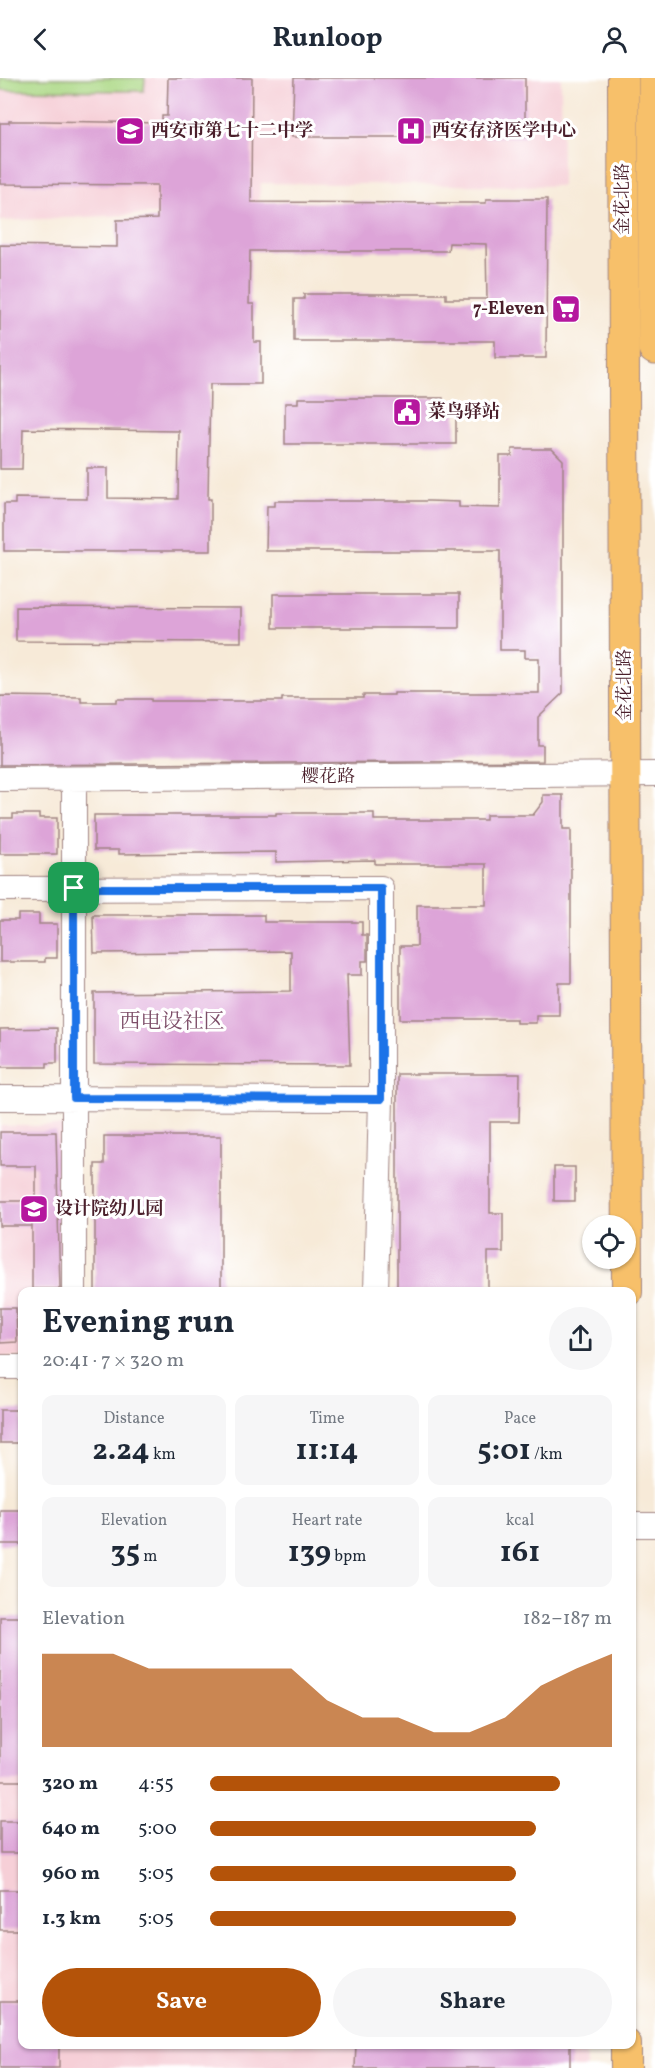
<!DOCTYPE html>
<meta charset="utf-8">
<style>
:root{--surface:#fff;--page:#f6f6f7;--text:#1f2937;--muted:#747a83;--accent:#b45309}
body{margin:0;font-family:Vollkorn,"Noto Serif SC",serif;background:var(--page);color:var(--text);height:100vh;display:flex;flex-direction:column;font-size:22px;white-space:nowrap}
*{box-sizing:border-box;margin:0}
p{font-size:20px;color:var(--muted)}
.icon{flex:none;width:33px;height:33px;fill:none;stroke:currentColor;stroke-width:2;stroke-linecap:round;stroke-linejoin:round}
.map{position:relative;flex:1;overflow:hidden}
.panel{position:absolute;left:18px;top:1209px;width:618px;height:762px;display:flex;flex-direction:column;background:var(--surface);border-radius:12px;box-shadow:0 2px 4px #0004}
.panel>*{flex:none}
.fabs{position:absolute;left:582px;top:1137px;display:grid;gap:12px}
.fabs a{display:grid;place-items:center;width:54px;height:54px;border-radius:50%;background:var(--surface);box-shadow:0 2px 4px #0004;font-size:30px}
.pin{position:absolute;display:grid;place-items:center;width:51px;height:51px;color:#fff;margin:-26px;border-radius:12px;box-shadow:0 3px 9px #0006}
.round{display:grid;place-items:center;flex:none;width:63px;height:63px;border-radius:32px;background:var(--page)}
.head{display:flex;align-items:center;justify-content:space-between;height:102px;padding:0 24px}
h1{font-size:33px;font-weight:700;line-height:45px}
.stats{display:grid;grid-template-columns:repeat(3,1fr);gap:9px;height:102px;padding:6px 24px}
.stats div{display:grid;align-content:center;border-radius:12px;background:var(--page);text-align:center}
.stats b{font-size:30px;font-weight:700}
.stats small{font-size:16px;font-weight:400}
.stats p{font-size:16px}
.chart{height:168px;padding:12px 24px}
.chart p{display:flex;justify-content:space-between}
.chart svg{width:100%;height:108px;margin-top:6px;fill:var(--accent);opacity:.7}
.primary-button{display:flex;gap:12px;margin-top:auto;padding:12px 24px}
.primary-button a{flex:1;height:69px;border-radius:36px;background:var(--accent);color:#fff;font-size:24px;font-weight:700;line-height:69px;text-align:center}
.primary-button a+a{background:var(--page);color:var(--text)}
ul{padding:0 24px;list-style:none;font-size:20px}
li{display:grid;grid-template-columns:96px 72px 1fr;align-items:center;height:45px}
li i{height:15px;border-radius:8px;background:var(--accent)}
header{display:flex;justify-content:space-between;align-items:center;height:78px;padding:0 24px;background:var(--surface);font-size:27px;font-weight:700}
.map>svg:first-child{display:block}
.built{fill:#f6cfd7}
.green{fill:#abd884;stroke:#7a7c58;stroke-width:1.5}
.building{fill:#dda4d8}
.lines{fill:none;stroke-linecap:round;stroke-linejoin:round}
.minor-casing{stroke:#a08482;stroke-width:26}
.major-casing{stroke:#a08482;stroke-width:32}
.highway-casing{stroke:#a08482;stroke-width:35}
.minor{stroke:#fff;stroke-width:24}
.major{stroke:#f7c06b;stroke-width:30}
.highway{stroke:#f7c06b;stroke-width:33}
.route-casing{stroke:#fff;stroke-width:12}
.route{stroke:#1a73e8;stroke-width:8}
.labels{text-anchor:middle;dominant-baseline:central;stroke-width:6;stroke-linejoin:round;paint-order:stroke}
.poi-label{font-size:18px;font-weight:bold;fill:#4a1f2b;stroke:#fff;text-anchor:start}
.street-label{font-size:18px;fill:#4a1f2b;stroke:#fff}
.quarter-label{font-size:21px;fill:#7d4e68;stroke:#fff}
</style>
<header><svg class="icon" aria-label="back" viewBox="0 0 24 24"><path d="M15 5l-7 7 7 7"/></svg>Runloop<svg class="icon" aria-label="person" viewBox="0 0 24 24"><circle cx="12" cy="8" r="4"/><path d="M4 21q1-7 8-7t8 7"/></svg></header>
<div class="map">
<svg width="655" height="1990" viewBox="0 0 655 1990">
<rect width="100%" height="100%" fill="#fff"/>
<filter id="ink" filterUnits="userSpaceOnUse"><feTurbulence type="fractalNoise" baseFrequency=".0167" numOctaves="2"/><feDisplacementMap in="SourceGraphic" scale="12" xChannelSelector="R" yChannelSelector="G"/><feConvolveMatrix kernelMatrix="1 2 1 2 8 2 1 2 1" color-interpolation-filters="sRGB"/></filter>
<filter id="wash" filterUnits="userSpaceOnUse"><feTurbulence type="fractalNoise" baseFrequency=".008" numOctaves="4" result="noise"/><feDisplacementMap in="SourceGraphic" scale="24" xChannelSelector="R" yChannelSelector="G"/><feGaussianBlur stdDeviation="1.35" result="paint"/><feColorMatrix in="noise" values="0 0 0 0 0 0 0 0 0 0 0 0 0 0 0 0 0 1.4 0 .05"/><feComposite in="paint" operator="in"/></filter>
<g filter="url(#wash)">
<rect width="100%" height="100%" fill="#f7ead8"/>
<path class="built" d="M 0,0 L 561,0 L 562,108 L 261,105 L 257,131 L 0,143 Z
M 0,1048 L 68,1048 L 68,1213 L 22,1214 L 22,1279 L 0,1279 Z
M 0,1587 L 22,1587 L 22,1966 L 585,1966 L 586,1990 L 0,1990 Z"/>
<path class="green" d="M 0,0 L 145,0 L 144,13 L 0,12 Z"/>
<g id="blocks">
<path class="building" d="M 168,0 L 252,0 L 251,124 L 442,125 L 486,125 L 486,121 L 547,121 L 546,280 L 495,280 L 495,263 L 294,263 L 294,221 L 304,221 L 304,216 L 446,216 L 446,221 L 487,221 L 486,166 L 449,165 L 448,173 L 250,173 L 249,226 L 254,226 L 254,264 L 261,264 L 261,306 L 210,306 L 208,421 L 211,421 L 211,473 L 4,473 L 4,426 L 15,426 L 15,420 L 87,421 L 87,390 L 108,390 L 108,420 L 178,421 L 179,353 L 23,351 L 22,391 L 0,391 L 0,167 L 117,169 L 117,142 L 157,141 L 157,107 L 0,106 L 0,45 L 9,45 L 9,43 L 45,43 L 162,45 L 162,38 L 167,38 Z
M 294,0 L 525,0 L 525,59 L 292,59 Z
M 298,320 L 443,320 L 443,325 L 456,325 L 456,366 L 285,366 L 285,325 L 298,325 Z
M 512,371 L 552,371 L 563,382 L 563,615 L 538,639 L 538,667 L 543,667 L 543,683 L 0,687 L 0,618 L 81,619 L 81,624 L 117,624 L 117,621 L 151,621 L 151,623 L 282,623 L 282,620 L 363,620 L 363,617 L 394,617 L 394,615 L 539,615 L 539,580 L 525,580 L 525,572 L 500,572 L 500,473 L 266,473 L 267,428 L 275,428 L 275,423 L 429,423 L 459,424 L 459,429 L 500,430 L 500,378 L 512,378 Z
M 273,516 L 459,516 L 459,550 L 273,550 Z
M 16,529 L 241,530 L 241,564 L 16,563 Z
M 543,717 L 563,717 L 563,751 L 571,751 L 571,905 L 559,905 L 559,937 L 536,937 L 536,945 L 516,945 L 516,941 L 400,941 L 400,868 L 417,868 L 417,827 L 486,827 L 486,786 L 375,786 L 375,782 L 276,784 L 276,774 L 119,776 L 119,772 L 94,772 L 94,737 L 276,737 L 276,735 L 374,735 L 374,742 L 486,742 L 486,737 L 533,737 L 543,724 Z
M 13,736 L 39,736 L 39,740 L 57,740 L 57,776 L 0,776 L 0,740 L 13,740 Z
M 18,836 L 39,836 L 39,846 L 57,846 L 57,880 L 45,880 L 45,884 L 0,884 L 0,842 L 18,842 Z
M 93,837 L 264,837 L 264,844 L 362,844 L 362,857 L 367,857 L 367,883 L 362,883 L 362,897 L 347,897 L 350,987 L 94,986 L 94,915 L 291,913 L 291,873 L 94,875 Z
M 57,950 L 57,985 L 47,985 L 47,989 L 0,989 L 0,951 Z
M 397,996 L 520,996 L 519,1044 L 490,1044 L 490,1135 L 503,1135 L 503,1174 L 488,1174 L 488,1214 L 397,1214 Z
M 0,1054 L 56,1054 L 60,1211 L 32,1211 L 32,1148 L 0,1148 L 0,1123 L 36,1123 L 36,1088 L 0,1088 Z
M 104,1058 L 221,1058 L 221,1214 L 95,1214 L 95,1086 L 104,1086 Z
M 554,1089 L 575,1089 L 575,1123 L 554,1123 Z
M 0,1230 L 16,1230 L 17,1264 L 0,1265 Z
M 0,1332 L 22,1332 L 22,1365 L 0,1365 Z
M 0,1432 L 22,1432 L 22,1466 L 0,1466 Z
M 0,1539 L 22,1539 L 22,1703 L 0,1703 Z
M 0,1743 L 22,1743 L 22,1775 L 0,1775 Z
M 0,1812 L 22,1812 L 22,1852 L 0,1852 Z
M 0,1923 L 22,1923 L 22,1966 L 59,1966 L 59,1990 L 0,1990 Z
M 356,1966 L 570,1966 L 570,1990 L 355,1990 Z"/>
</g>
</g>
<g filter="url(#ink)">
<use href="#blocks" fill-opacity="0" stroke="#a08482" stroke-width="1.5"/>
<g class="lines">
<g class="minor-casing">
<path id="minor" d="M 0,701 L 655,696
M 0,811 L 381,810 L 381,1021 L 0,1020
M 74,1214 L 74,701
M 376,1214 L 381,1021
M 0,1289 L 22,1289
M 632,1447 L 655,1447"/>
</g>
<g class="major-casing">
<path id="major" d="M 623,0 L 627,1214
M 626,1990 L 626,1966"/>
</g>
<g class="highway-casing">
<path id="highway" d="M 655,0 L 655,270"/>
</g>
<use href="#minor" class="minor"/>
<use href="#major" class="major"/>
<use href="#highway" class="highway"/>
</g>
</g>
<g class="lines" filter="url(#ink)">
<g class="route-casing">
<path id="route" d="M 74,810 L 381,810 L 381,1021 L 74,1020 Z"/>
</g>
<use href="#route" class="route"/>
</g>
<defs>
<g id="school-square" transform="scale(1.5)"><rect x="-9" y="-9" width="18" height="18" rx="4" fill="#b5179e" stroke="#fff"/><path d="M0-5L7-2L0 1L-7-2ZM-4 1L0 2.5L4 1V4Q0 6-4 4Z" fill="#fff"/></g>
<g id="hospital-square" transform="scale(1.5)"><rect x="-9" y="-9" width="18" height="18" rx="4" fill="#b5179e" stroke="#fff"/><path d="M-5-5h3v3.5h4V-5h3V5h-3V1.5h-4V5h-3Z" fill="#fff"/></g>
<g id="supermarket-square" transform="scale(1.5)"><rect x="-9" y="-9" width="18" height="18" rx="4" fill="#b5179e" stroke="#fff"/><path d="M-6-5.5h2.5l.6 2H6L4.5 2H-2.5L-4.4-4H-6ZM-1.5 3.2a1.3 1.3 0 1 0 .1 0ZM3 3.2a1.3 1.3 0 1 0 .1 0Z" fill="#fff"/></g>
<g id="civic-square" transform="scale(1.5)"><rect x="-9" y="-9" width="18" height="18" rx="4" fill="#b5179e" stroke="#fff"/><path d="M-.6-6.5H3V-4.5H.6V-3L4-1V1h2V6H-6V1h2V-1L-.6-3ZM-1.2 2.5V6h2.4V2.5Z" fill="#fff"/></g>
</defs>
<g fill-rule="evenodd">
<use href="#school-square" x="130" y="53"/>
<use href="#hospital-square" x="411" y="53"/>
<use href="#supermarket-square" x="566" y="231"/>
<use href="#civic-square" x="407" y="334"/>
<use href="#school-square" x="34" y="1131"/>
</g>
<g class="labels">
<g class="poi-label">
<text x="151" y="53">西安市第七十二中学</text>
<text x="432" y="53">西安存济医学中心</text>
<text x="545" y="231" text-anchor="end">7-Eleven</text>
<text x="428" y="334">菜鸟驿站</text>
<text x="55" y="1131">设计院幼儿园</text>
</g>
<g class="street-label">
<text transform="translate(623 121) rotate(-90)">金花北路</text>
<text transform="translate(625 607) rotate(-90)">金花北路</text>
<text x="328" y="699">樱花路</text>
</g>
<g class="quarter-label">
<text x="172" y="944">西电设社区</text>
</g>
</g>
</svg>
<div class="fabs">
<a><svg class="icon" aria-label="locate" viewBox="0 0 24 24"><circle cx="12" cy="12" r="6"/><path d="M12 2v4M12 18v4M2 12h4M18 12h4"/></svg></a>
</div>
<div class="pin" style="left:74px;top:810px;background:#1e9e55"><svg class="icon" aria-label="arrive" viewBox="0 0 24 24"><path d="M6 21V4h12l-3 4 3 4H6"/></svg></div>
<section class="panel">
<div class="head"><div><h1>Evening run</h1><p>20:41 · 7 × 320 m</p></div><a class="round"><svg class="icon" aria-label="share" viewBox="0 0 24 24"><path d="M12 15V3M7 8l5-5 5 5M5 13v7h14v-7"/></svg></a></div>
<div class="stats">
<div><p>Distance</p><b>2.24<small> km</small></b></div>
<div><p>Time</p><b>11:14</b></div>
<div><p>Pace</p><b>5:01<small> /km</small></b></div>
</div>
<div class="stats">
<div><p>Elevation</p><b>35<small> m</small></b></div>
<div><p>Heart rate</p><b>139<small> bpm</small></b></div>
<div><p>kcal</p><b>161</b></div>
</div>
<div class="chart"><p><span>Elevation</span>182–187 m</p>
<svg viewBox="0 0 160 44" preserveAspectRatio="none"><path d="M0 44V6L10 6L20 6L30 12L40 12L50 12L60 12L70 12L80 25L90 32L100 32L110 38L120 38L130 32L140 19L150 12L160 6V44z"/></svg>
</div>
<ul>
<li><b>320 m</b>4:55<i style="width:87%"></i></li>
<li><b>640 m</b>5:00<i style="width:81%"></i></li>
<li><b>960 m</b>5:05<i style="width:76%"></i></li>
<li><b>1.3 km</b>5:05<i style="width:76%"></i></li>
</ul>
<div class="primary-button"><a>Save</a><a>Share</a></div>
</section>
</div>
